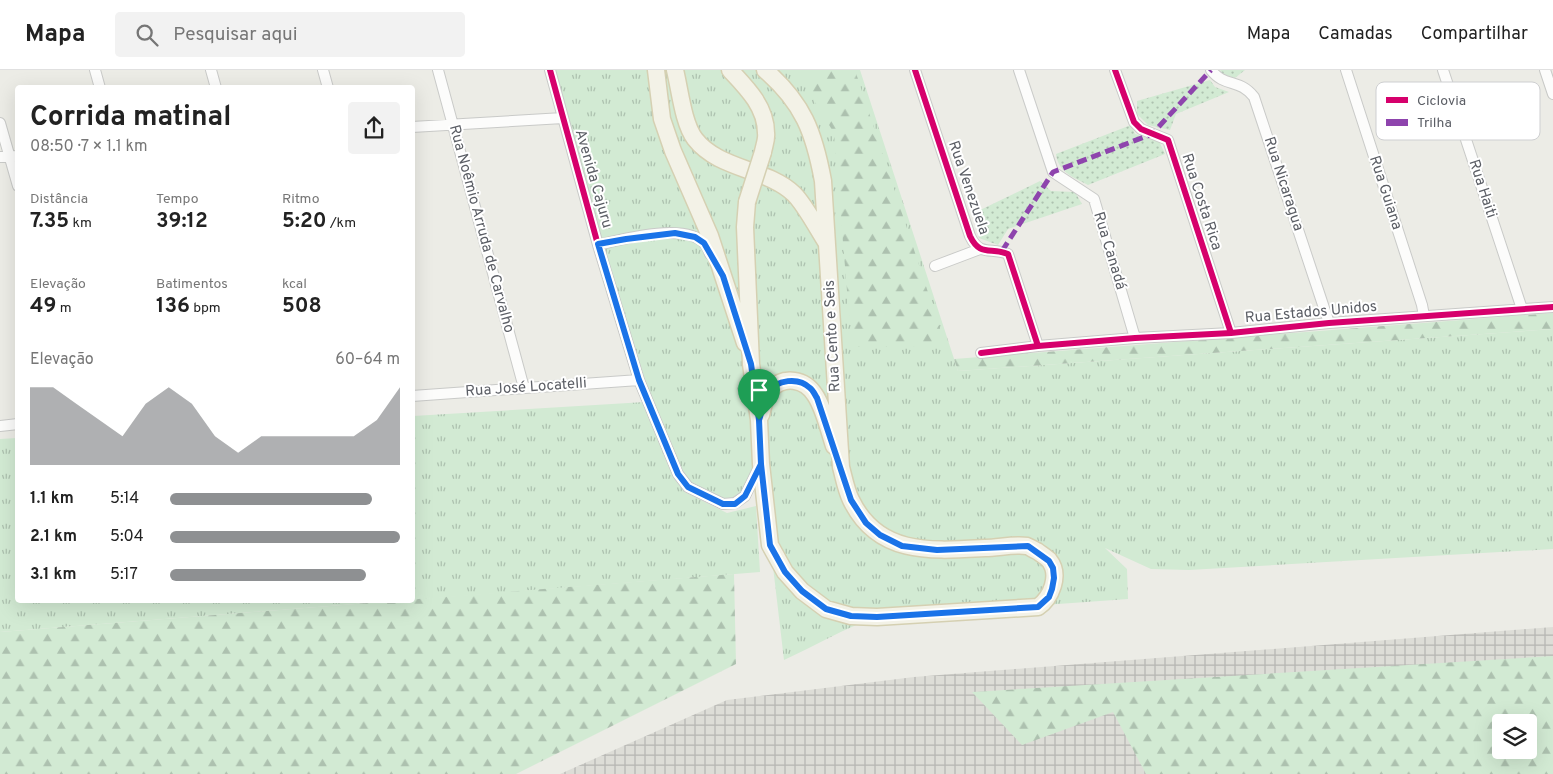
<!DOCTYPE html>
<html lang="pt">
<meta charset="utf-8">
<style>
:root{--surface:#fff;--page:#f2f2f2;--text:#222;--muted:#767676;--line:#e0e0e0;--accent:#8e9092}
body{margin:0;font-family:Overpass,sans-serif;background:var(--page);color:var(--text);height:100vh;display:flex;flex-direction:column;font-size:19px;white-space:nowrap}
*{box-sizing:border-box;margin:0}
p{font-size:16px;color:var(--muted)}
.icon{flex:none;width:28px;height:28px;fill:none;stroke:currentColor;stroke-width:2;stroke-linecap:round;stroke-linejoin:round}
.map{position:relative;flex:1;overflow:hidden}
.details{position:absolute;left:15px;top:15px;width:400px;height:518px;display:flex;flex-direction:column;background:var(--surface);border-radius:5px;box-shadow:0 5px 20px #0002}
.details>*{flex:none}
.controls{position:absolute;left:1492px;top:644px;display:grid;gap:10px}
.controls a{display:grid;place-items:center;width:45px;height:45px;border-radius:5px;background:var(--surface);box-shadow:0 5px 20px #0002;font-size:25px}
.pin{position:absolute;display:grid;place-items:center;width:42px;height:42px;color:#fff;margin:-51px -21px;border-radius:50% 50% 50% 0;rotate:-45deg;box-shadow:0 0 5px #0007}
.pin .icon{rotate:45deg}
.round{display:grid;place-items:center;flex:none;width:52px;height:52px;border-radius:5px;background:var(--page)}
.summary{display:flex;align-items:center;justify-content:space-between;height:85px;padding:0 15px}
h1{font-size:28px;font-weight:700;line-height:38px}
.stats{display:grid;grid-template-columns:repeat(3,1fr);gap:8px;height:85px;padding:5px 15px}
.stats div{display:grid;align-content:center}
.stats b{font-size:21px;font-weight:700}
.stats small{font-size:14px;font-weight:400}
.stats p{font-size:14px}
.chart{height:140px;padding:10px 15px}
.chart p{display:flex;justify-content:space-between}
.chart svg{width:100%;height:90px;margin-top:5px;fill:var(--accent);opacity:.7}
ul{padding:0 15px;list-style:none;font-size:16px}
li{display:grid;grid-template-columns:80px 60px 1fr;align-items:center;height:38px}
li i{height:12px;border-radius:6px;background:var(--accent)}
header{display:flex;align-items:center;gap:30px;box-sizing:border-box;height:70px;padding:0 25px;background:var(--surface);border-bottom:1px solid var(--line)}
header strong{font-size:24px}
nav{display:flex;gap:28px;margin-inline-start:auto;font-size:18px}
.search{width:350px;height:45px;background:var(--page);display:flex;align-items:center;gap:12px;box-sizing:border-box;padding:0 18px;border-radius:5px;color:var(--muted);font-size:19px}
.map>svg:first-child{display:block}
.industrial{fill:url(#industrial-grid);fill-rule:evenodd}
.grass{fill:url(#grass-tufts)}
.forest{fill:url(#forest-firs);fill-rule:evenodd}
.park{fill:url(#park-dots)}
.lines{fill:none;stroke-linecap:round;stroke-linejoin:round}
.street-casing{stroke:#c9cac8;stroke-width:12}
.primary-casing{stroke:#d5d0b2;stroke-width:19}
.street{stroke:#fcfcfb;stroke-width:10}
.primary{stroke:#f3f2e7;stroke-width:16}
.primary-bridge-casing{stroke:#d5d0b2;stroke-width:19;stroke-linecap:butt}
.primary-bridge{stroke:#f3f2e7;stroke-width:16}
.quiet{stroke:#8e44ad;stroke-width:5;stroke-dasharray:10 5;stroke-linecap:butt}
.cycleway-casing{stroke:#fff;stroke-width:9}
.cycleway{stroke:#d6006c;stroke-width:6}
.route-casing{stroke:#fff;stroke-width:10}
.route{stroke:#1a73e8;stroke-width:6}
.labels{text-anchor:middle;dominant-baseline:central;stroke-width:4;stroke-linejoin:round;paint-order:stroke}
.street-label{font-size:15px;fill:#5b5e65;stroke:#fff}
.key{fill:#fff;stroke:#cecfd1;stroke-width:1}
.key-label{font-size:14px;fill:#5b5e65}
</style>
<header>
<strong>Mapa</strong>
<div class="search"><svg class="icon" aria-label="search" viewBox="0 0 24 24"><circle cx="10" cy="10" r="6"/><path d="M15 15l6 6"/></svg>Pesquisar aqui</div>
<nav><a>Mapa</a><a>Camadas</a><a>Compartilhar</a></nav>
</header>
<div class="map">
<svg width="1553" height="704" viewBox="0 0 1553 704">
<defs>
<pattern id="industrial-grid" width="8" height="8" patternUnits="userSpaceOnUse" patternTransform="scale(1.25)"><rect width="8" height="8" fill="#ddddd7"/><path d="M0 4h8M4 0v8" fill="none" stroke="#b6b6b2"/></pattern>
<pattern id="grass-tufts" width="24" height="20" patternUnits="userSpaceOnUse" patternTransform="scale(1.25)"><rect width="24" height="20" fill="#d2ead3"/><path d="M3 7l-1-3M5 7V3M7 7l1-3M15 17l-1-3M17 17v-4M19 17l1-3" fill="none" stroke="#adc1af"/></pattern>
<pattern id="forest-firs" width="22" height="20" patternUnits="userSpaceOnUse" patternTransform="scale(1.25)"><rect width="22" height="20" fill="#d2ead3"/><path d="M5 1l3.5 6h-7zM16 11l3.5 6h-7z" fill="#adc1af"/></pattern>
<pattern id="park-dots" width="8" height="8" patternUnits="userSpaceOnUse" patternTransform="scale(1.25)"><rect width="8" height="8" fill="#d2ead3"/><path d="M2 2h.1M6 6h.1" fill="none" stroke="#adc1af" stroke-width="1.8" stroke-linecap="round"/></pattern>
</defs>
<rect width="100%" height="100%" fill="#ecece6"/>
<path class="industrial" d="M 1553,557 L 1553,704 L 560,704 L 727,630 L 914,607 ZM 1501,652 L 1529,652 L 1529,680 L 1501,680 Z"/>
<path class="grass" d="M 550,0 L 860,0 L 958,301 L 1553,259 L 1553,479 L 1189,500 L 1151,499 L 1105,478 L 1127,499 L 1128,529 L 877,547 C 844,558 815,576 784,590 L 761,395 L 735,433 L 688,417 L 670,388 L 685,422 L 727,443 L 756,436 L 760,502 L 413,530 L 413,346 L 645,332 Z
M 17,368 L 18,530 L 406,530 L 0,562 L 0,369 Z"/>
<path class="forest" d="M 812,0 L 855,0 L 943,268 L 942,273 L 935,276 L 858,277 L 854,273 L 848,233 L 834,63 L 815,32 L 809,14 Z
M 1553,243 L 1553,259 L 958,301 L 954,289 Z
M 734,504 L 736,594 L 516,704 L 0,704 L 0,562 Z
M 1553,586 L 1553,704 L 1146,704 L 1113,642 L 1022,675 L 972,622 ZM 1529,652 L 1529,680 L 1501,680 L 1501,652 Z"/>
<path class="park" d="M 1220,0 L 1245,0 L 1235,8 L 1223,4 Z
M 1210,10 L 1215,17 L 1229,22 L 1176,44 L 1170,60 L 1148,55 L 1137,44 L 1137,31 Z
M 1131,55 L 1135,64 L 1159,71 L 1165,84 L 1088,115 C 1073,107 1058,102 1056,84 Z
M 1040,111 L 1051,121 L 1075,122 L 1082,134 L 1008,159 L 998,175 L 979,168 L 974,143 Z"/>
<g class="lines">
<g class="street-casing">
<path id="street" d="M 95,0 L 100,18
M 211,0 L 216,18
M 323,0 L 328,18
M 438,0 L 524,318
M 550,0 L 598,175 L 639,310 L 678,404 L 688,417 L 723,434 L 735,433 L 745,426 L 759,397
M 915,0 L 970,166 C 980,187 990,177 1008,184 L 1038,276
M 1019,0 L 1053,102 L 1094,129 L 1135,268
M 1115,0 L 1134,52 L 1141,59 L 1168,70 L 1231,263
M 1211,0 C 1225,18 1239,8 1254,27 L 1329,253
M 1346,0 L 1422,235 L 1424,246
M 1443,0 L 1522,239
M 1545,0 L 1553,24
M 0,53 L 18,116
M 412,57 L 563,48
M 0,87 L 18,86
M 598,175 C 623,169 686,152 705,174 C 707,177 709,181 710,184
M 935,196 L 980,179
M 981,283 L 1038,276 L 1135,268 L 1231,263 L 1329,253 L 1553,237
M 412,326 L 639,310
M 0,356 L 18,354"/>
</g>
<g class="primary-casing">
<path id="primary" d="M 656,0 L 662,49 L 673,81 L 710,166 L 745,273
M 675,0 C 680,20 683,53 695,69 C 719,100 767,98 794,124 C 805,135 817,158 826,172
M 730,0 C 747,18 766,37 766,63 C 767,69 764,76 763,82
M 747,132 L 745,157 L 751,294 L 759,350 L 761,394 L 770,475 L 785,502 L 802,521 L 826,539 L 851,546 L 877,547 L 1038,537 C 1051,528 1061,505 1049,490 C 1046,487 1041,484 1037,481 C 1034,480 1030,477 1027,476 C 1014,474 998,478 985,478 C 932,481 878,486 851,430 C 846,420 844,408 841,397 L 823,111 C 814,62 803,33 765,0
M 761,345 C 763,338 765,326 770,320 C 784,305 805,309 815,325 C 824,338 829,361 834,376"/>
</g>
<use href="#street" class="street"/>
<use href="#primary" class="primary"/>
<g class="primary-bridge-casing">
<path id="primary-bridge" d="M 747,132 L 763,82"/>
</g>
<use href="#primary-bridge" class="primary-bridge"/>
<path class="quiet" d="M 1002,181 L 1053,102 L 1152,64 L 1211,0"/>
<g class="cycleway-casing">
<path id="cycleway" d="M 550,0 L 598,175 L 639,310 L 678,404 L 688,417 L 723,434 L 735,433 L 745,426 L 761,394
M 915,0 L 970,166 C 980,187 990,177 1008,184 L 1038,276
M 1115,0 L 1134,52 L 1141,59 L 1168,70 L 1231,263
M 981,283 L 1038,276 L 1135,268 L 1231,263 L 1329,253 L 1553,237"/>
</g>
<use href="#cycleway" class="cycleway"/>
</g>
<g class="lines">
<g class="route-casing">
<path id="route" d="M 759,350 L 761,394 L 745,426 L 735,434 L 723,434 L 688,417 L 678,404 L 639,310 L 598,174 L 626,169 L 675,163 L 695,167 L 704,173 L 723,206 L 751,294 L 759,350 L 761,394 L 770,475 L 785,502 L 802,521 L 826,539 L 851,546 L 877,547 L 1038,537 L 1049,527 L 1052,519 L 1054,508 L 1053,498 L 1049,491 L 1028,476 L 937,480 L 902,476 L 880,465 L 866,453 L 851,430 L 817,328 C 815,325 813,320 810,318 C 799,307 776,309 768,323 C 764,331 762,341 759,350"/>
</g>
<use href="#route" class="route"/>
</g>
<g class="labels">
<g class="street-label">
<text transform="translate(593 109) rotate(74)">Avenida Cajuru</text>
<text transform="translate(1283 114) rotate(72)">Rua Nicaragua</text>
<text transform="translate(968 118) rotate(71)">Rua Venezuela</text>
<text transform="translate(1482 119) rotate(72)">Rua Haiti</text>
<text transform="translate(1385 123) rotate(72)">Rua Guiana</text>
<text transform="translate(1201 132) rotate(72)">Rua Costa Rica</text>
<text transform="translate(481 159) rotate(75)">Rua Noêmio Arruda de Carvalho</text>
<text transform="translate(1109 181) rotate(73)">Rua Canadá</text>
<text transform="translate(1311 243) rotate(-5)">Rua Estados Unidos</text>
<text transform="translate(833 266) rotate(-93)">Rua Cento e Seis</text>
<text transform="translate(526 318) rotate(-4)">Rua José Locatelli</text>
</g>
</g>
<rect x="1376" y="12" width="164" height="58" rx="8" class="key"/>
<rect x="1386" y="27" width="22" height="6" fill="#d6006c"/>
<rect x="1386" y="49" width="22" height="7" fill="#8e44ad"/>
<g class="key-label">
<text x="1417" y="35">Ciclovia</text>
<text x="1417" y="57">Trilha</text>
</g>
</svg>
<div class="controls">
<a><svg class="icon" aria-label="layers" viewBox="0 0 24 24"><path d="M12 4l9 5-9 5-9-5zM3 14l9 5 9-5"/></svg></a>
</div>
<div class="pin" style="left:759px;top:350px;background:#1e9e55"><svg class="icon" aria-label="arrive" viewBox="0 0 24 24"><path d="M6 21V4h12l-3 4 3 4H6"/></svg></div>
<section class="details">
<div class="summary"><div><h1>Corrida matinal</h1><p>08:50 · 7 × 1.1 km</p></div><a class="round"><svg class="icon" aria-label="share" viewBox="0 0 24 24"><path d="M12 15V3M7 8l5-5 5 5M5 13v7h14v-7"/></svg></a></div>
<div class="stats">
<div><p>Distância</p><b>7.35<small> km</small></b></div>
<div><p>Tempo</p><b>39:12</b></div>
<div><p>Ritmo</p><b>5:20<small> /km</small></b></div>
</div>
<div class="stats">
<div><p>Elevação</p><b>49<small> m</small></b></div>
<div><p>Batimentos</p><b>136<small> bpm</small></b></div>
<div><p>kcal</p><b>508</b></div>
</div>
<div class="chart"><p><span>Elevação</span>60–64 m</p>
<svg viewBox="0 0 160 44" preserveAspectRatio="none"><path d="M0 44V6L10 6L20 14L30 22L40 30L50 14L60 6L70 14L80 30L90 38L100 30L110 30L120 30L130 30L140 30L150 22L160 6V44z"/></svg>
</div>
<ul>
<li><b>1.1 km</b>5:14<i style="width:88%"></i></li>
<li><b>2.1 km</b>5:04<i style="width:100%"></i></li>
<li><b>3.1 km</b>5:17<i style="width:85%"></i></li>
</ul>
</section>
</div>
